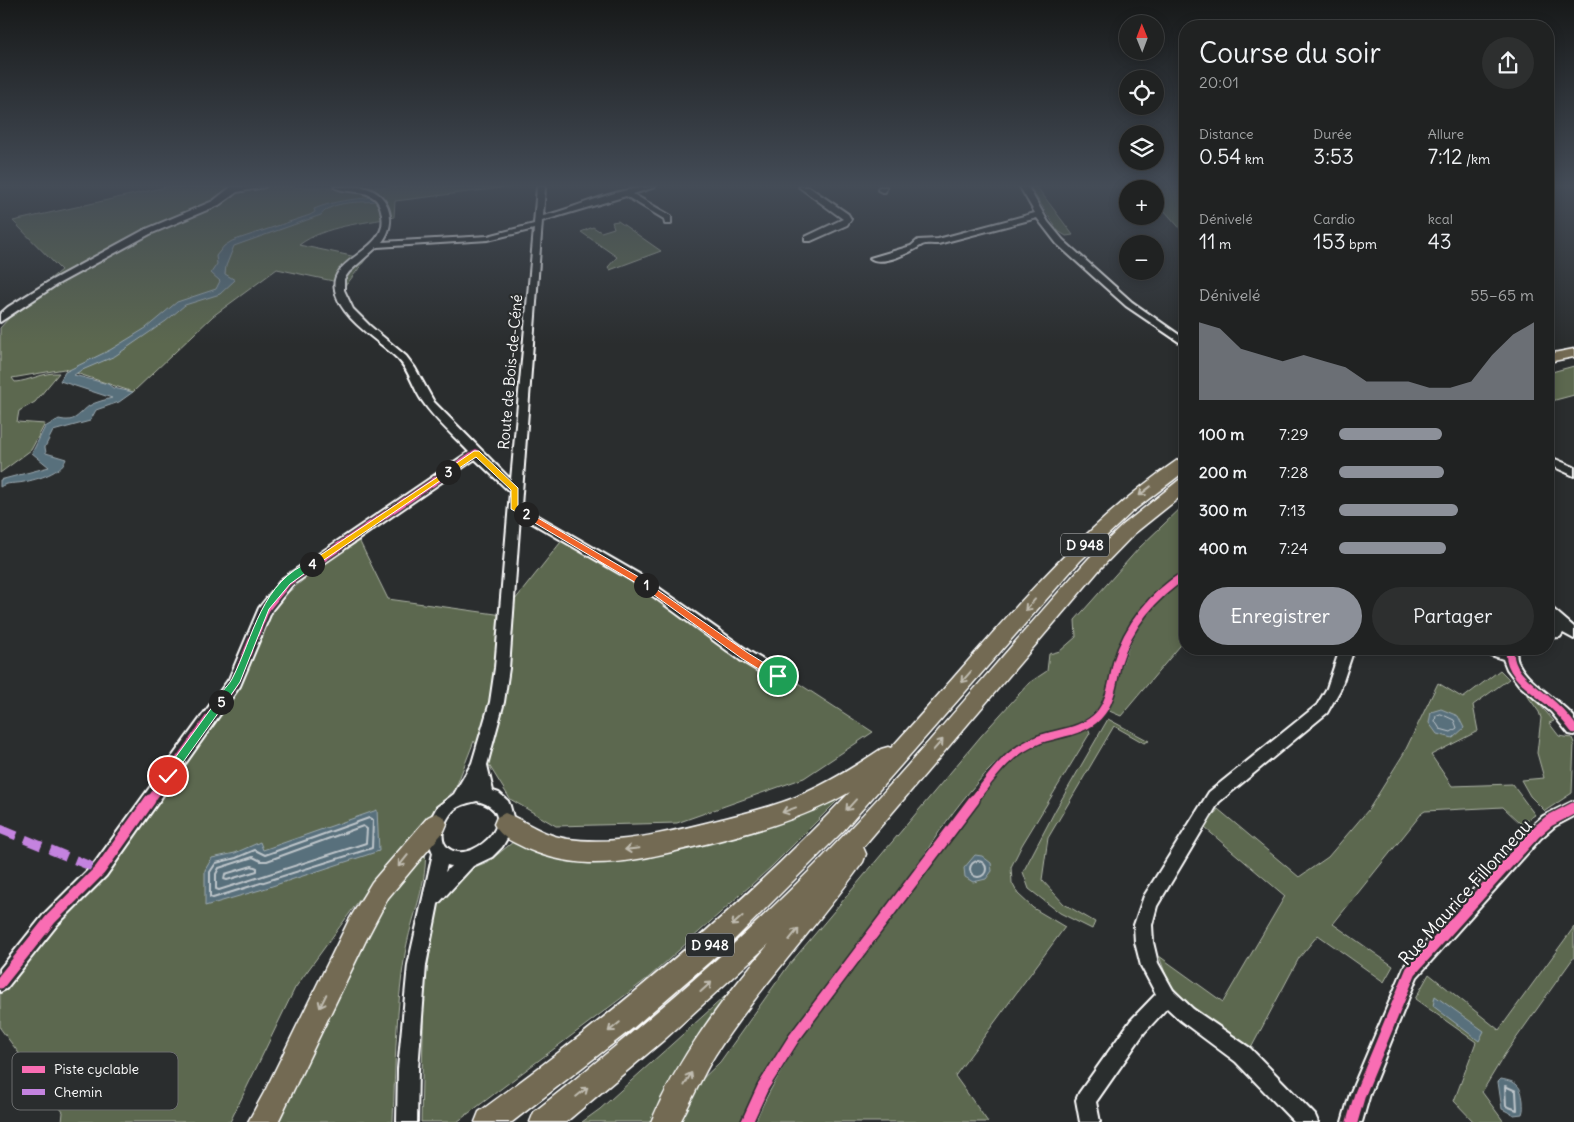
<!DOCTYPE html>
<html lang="fr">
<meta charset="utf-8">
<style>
:root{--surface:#202222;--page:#2d2f2f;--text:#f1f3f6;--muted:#a2a4a5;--line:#3d3f40;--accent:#8c9099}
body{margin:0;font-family:Delius,sans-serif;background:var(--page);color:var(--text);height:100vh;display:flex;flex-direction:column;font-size:19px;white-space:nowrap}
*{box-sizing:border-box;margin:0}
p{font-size:16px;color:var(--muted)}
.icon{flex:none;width:28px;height:28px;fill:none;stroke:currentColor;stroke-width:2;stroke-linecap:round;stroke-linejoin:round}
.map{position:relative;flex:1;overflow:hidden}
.drawer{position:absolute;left:1179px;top:20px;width:375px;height:635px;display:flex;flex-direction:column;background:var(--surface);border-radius:20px;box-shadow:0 2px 12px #0003,0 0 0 1px var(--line)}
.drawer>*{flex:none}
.needle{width:32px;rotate:359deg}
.tools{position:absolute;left:1119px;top:15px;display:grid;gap:10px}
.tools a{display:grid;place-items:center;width:45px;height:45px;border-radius:50%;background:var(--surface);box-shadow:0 2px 12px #0003,0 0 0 1px var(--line);font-size:25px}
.pin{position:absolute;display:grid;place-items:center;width:42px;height:42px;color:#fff;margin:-21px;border:2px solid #fff;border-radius:50%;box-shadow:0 1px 5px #0007}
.km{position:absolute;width:25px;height:25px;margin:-12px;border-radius:50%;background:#222;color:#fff;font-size:14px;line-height:25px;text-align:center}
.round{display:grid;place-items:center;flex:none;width:52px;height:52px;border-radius:26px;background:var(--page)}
.headline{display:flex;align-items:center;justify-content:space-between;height:85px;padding:0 20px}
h1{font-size:28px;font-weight:600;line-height:38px}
.figures{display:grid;grid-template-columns:repeat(3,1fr);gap:8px;height:85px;padding:5px 20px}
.figures div{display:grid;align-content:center}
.figures b{font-size:21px;font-weight:600}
.figures small{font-size:14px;font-weight:400}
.figures p{font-size:14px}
.chart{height:140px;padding:10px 20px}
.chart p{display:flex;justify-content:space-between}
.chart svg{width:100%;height:90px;margin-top:5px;fill:var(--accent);opacity:.7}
.button{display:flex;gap:10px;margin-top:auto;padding:10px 20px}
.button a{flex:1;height:58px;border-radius:30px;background:var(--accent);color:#fff;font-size:20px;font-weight:600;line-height:58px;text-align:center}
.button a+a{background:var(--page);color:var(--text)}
ul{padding:0 20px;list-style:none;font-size:16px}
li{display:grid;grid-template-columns:80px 60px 1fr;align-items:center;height:38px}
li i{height:12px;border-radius:6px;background:var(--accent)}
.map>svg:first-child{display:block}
.green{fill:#5c684f;stroke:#aeb4a7}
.water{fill:#596f7b;stroke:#9ba9b0}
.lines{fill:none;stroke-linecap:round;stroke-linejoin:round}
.shore-far1{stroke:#bdc5ca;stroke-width:1}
.shore{stroke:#bdc5ca;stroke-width:2}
.minor-casing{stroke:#fff;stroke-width:4}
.highway-casing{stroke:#fff;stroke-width:3}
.minor{fill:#2a2d2e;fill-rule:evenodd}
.highway{fill:#736b52;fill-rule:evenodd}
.quiet{stroke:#c483df;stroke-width:9;stroke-dasharray:18 9;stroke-linecap:butt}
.cycleway-far2-casing{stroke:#2a2d2e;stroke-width:9}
.cycleway-far1-casing{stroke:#2a2d2e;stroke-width:11}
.cycleway-casing{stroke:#2a2d2e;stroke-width:14}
.cycleway-far2{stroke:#f96db3;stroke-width:7}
.cycleway-far1{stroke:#f96db3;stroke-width:8}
.cycleway{stroke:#f96db3;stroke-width:11}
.oneway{stroke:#c0bcb1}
.split-1{fill:#f0652b;stroke:#fff}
.split-2{fill:#f0652b;stroke:#fff}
.split-3{fill:#f5b400;stroke:#fff}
.split-4{fill:#f5b400;stroke:#fff}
.split-5{fill:#22a559;stroke:#fff}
.split-6{fill:#22a559;stroke:#fff}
.labels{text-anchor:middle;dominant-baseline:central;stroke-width:4.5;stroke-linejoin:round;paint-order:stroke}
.shield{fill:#2a2d2e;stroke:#bfc0c0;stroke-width:1}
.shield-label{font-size:14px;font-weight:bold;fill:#fff}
.street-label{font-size:15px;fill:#fff;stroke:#2a2d2e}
.near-street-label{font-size:18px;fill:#fff;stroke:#2a2d2e}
.key{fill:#2a2d2e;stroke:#6a6c6d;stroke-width:1}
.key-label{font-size:14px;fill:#fff}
</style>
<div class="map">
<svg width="1574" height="1122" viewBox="0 0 1574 1122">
<rect width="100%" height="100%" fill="#2a2d2e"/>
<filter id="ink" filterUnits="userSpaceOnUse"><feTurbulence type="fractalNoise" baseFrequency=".02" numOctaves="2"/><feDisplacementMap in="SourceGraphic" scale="10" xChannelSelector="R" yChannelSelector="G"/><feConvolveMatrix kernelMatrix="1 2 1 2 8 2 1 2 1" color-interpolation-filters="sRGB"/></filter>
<g filter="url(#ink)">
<path class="green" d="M 166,187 L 509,187 L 395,201 L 394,217 C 362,224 326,225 299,245 L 366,259 L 347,284 L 277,269 L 213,316 L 133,392 L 64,369 L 12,378 L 15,382 C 30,381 43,372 59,373 L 35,402 L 19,411 L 17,422 L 45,424 L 31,450 L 0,473 L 0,328 L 26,299 L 61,270 L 13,221 Z
M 1030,187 L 1037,187 L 1073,235 L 1066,236 L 1058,231 Z
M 1144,187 L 1185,187 L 1185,234 L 1155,200 L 1155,189 Z
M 618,221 L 661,251 L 610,270 L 608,267 L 617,257 L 581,232 L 593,227 L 601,232 L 614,228 L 612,222 Z
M 1574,366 L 1574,395 L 1548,402 L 1548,373 Z
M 1185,504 L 1185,571 C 1154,591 1127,622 1115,657 C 1109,674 1110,693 1099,707 C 1081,731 1046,731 1021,744 C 987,761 931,839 914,873 C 879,919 844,965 810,1011 C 785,1047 759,1081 743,1122 L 677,1122 L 695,1086 L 720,1062 L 788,966 L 981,736 L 1029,683 L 1047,671 L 1049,654 L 1060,651 L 1076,637 L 1075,620 L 1139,548 Z
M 568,533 L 873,732 L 804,778 L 677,823 L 556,826 L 510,799 L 474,741 L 456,787 L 379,873 L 295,988 L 230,1122 L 62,1122 L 63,1112 L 0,1028 L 0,983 L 221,712 L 274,604 L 357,536 L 388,599 L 503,615 Z
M 1185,578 L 1185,640 L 1121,716 L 1107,710 C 1116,691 1119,670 1127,651 C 1138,623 1159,595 1185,578 Z
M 1500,670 L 1509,679 L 1473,705 L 1478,731 L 1431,755 L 1452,786 L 1512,784 L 1535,815 L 1521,824 L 1503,807 L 1425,811 L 1422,813 L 1333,924 L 1393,966 L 1384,982 L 1318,935 L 1299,958 L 1249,1052 L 1190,1008 L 1168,981 L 1159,956 L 1223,1002 L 1285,896 L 1205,828 L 1218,809 L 1299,877 L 1328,857 L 1369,809 L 1404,753 L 1438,683 L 1463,698 Z
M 1524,691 L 1538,703 L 1554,721 L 1549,723 L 1559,736 L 1572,738 L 1574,743 L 1572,793 L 1545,811 L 1530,796 L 1521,780 L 1544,778 L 1537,753 L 1541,718 L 1539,712 Z
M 1108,719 L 1149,741 L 1144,743 L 1114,726 L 1048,838 L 1042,880 L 1064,904 L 1095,922 L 1092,929 L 1060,913 L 1029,889 L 1023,872 L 1056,809 Z
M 1088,727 L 1090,733 L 1022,845 L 1011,867 L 1012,883 L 1018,894 L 1033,908 L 1065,927 L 955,1076 L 988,1122 L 755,1122 C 778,1068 815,1019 849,971 C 900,900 954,831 1009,763 L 1028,749 Z
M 844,794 L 771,867 L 648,978 L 457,1122 L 421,1122 L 424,990 L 438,901 L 466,870 L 488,862 L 513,842 L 565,855 Z
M 425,845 C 429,883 411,917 405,954 C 396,1008 395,1067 393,1122 L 273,1122 L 311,1055 L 367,929 L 405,864 Z
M 1574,927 L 1574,957 L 1505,1054 L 1482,1092 L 1504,1122 L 1474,1122 L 1454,1101 L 1476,1042 L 1415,999 L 1429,974 L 1499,1030 Z
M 744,979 L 655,1122 L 582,1122 L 600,1109 Z"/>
<path class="water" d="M 373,197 L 377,201 C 359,203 333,200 321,215 L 234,246 L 226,266 L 225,274 L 235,280 L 220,294 L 185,305 L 166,321 L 115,356 L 80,371 L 74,375 L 108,384 L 113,388 L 133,392 L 119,402 L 96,410 L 90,421 L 53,431 L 45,447 L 46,453 L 66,459 C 61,473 38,479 24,482 C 16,484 7,482 0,487 L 0,480 L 49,467 L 32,453 L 45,427 L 59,419 C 76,423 77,415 89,406 C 95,402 105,400 112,398 L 60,381 L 65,372 L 110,350 L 146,328 L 177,302 L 216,289 L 220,281 L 211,273 L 217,264 L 216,256 L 224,246 L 232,241 L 310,215 L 315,212 L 314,209 C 336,200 351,200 373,197 Z
M 1441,709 L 1458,716 L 1464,728 L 1453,738 L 1437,734 L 1429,723 L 1431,712 Z
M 377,810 L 379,851 L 260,890 L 205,906 L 205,870 L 212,858 L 235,853 L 260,842 L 263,850 Z
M 975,855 L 982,856 L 991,863 L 992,871 L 986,879 L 973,882 L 965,877 L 964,868 Z
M 1435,996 L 1484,1031 L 1479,1041 L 1433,1006 Z
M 1501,1079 C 1517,1082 1521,1085 1523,1101 C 1523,1106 1524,1109 1522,1114 L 1514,1115 L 1502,1109 L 1498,1082 Z"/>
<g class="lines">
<path class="shore-far1" d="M 1441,714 L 1454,720 L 1457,728 L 1451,732 L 1440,729 L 1435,721 L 1436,716 Z"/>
<path class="shore" d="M 369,818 L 373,820 L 372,848 L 213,898 L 210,897 L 210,872 L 216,863 L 236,858 L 255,850 L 265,855 Z
M 363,826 L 367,829 L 366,843 L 219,890 L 216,889 L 216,874 L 219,868 L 253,857 L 261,861 L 267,861 Z
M970 869a8 8 0 1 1 16 0a8 8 0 1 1-16 0Z
M 252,866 L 257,868 L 257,871 L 227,880 L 224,879 L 225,874 Z
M 1505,1086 L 1516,1091 L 1517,1110 L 1506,1106 Z"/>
<g class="minor-casing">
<path id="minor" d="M 231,187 L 265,187 L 237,192 L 219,205 L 150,234 L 56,285 L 0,322 L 0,314 L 8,307 L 50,281 L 144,230 L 213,201 Z
M 334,187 C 345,187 357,186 366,188 C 391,195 397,224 382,242 L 488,236 L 534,224 L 537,187 L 545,187 L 543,216 C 580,207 616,187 655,187 L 633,194 L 671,216 L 671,224 L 665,224 L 664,219 L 626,196 L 542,221 L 521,506 L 639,574 L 750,652 L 783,672 L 785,676 L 783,680 L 778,682 L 773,680 L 740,660 L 631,580 L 520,516 L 509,668 L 504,702 L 487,765 L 493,791 L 499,793 L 508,801 L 510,806 L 513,817 L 509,835 L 502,847 L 492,857 L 473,866 L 438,904 L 426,965 L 418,1069 L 417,1122 L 397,1122 L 398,1069 L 408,965 L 433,853 L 427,838 L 430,820 L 437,807 L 454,794 L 472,763 L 490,702 L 495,668 L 510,492 L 475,459 L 292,585 L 272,610 L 240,686 L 106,876 L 57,925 L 6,989 L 0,992 L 0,969 L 45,913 L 94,864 L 229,679 L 259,608 L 282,579 L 469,452 C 454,436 435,420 423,402 C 413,389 410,371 398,359 C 379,340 340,319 335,290 C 328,257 389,252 382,215 C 381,208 379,202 374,198 C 362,188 346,194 334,187 ZM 534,229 L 511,480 L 434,402 L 415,368 L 406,356 L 370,326 L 353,309 L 344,290 L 344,279 L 349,272 L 377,247 L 488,240 ZM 477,801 C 525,813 476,863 451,850 C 435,841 445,818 455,809 C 462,804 469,803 477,801 ZM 447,865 L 451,866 L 445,872 Z
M 799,187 L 809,187 L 848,214 L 851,219 L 847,225 L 811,241 L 805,241 L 805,237 L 843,219 Z
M 879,187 L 887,187 L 885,192 L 882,192 L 878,190 Z
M 1020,187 L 1028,187 L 1048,222 L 1063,240 L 1132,302 L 1185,339 L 1185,346 L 1126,306 L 1057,244 L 1037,218 L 938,244 C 933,244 926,243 922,245 C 911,252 882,267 870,258 L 911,246 L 918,240 L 938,239 L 1035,213 Z
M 1548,456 L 1574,467 L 1574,476 L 1548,464 Z
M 1548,608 L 1553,609 L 1574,627 L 1574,639 L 1563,633 L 1560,637 L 1548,638 L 1548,628 L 1552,626 L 1548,620 Z
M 1340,649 L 1354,649 L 1340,690 L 1327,713 L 1219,802 L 1157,906 L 1152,925 L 1153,942 L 1158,963 L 1173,990 L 1193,1009 L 1250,1048 L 1315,1115 L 1318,1122 L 1294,1122 L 1236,1062 L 1181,1021 L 1167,1008 L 1144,1033 L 1096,1102 L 1100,1122 L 1080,1122 L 1076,1100 L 1079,1093 L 1131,1020 L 1156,994 L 1141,966 L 1135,942 L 1134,925 L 1144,896 L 1209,792 L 1317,705 L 1327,688 Z
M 1483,649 L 1517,649 C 1516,655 1516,659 1519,664 C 1529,684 1559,699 1574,717 L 1574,735 L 1569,734 L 1551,712 L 1519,685 L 1507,669 L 1503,659 L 1485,653 Z
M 1574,801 L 1574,816 L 1555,826 L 1541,838 L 1417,977 L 1370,1094 L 1362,1122 L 1342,1122 L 1350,1094 L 1405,965 L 1529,828 L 1543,816 Z"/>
</g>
<g class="highway-casing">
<path id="highway" d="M 1574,349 L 1574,357 L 1548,362 L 1548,354 Z
M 1185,458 L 1185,471 L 1133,511 L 1080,561 L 844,830 L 730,944 L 633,1028 L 512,1122 L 475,1122 L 479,1112 C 613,1015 736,912 850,792 C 801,820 748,834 693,847 C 659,855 624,864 589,863 C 565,862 540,856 519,845 C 509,840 499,835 494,824 L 497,817 L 505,813 C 528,822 542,835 568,839 C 618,846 669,832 718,820 C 745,813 773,807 798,796 C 827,784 854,767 881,749 L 888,747 L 891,748 C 983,648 1066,536 1179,459 Z
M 1185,478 L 1185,493 L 1135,533 L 1101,568 L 863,847 L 866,854 L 863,862 C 816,928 759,987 715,1055 C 702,1076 692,1100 680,1122 L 651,1122 C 679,1055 723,999 769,944 L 665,1039 L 566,1122 L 530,1122 L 534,1112 C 635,1032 734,949 824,856 C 916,761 1000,657 1089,558 L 1123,525 L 1179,480 Z
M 436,813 L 444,817 L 447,824 L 444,831 L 388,898 L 367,938 L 278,1122 L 248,1122 L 266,1089 L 349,920 L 372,882 L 428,817 Z"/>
</g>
<use href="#minor" class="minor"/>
<use href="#highway" class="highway"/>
<path class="quiet" d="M 0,829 L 100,870"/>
<g class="cycleway-far2-casing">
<path id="cycleway-far2" d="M 338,547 L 476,453"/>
</g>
<g class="cycleway-far1-casing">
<path id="cycleway-far1" d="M 1510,649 C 1507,673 1531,686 1547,700 C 1558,709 1566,718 1574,729
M 150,801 L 235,682 L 266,608 L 287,582 L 340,546
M 973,801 C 993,775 1006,753 1038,740 C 1057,733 1083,732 1098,716 C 1111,703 1113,681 1117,663 C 1128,626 1153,595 1185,575"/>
</g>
<g class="cycleway-casing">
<path id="cycleway" d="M 0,983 L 51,919 L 100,870 L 150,800
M 747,1122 L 763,1087 L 794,1038 L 974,800
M 1352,1122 L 1360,1094 L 1411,971 L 1535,833 L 1549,821 L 1574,808"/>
</g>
<use href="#cycleway-far2" class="cycleway-far2"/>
<use href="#cycleway-far1" class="cycleway-far1"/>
<use href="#cycleway" class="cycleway"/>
</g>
<defs><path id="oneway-shaft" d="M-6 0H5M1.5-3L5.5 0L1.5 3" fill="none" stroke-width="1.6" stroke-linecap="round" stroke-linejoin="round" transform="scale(1.25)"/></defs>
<g class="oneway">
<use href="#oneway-shaft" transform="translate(1145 491) rotate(142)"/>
<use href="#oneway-shaft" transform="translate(1030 605) rotate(132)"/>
<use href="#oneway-shaft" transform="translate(966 677) rotate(131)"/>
<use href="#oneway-shaft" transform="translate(938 745) rotate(-49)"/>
<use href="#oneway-shaft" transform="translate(851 805) rotate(132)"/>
<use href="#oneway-shaft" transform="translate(789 810) rotate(160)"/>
<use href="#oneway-shaft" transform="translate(632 849) rotate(174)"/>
<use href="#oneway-shaft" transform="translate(403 861) rotate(129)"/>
<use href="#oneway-shaft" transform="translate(737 921) rotate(138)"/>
<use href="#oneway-shaft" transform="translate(794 934) rotate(-51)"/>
<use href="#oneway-shaft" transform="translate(706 987) rotate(-42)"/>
<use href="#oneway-shaft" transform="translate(323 1001) rotate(116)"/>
<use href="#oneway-shaft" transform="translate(614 1027) rotate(141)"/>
<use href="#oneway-shaft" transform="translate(688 1079) rotate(-61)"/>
<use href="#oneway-shaft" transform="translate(582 1092) rotate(-39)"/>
</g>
</g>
<linearGradient id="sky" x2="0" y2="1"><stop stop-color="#171919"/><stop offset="0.54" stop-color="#444c57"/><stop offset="1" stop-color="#444c57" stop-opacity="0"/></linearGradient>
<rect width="1574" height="344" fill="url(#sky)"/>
<path class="split-1" d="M 646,582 L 748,653 L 782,674 L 782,679 L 775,679 L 741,658 L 643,587 L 643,583 Z"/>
<path class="split-2" d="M 526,511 L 649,583 L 649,587 L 643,587 L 523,516 L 522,514 Z"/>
<path class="split-3" d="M 474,451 L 479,451 L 518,488 L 518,506 L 529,512 L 529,516 L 523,516 L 511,509 L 511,490 L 476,457 L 450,474 L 445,474 L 445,471 Z"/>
<path class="split-4" d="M 448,470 L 450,471 L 450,474 L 315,566 L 310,566 L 310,562 Z"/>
<path class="split-5" d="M 312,561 L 315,562 L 315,566 L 290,584 L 269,609 L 240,682 L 224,705 L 218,705 C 215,696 228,687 232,679 C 254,636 261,581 312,561 Z"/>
<path class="split-6" d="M 221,698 L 224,699 L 224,705 L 171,779 L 164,779 L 164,773 L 218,699 Z"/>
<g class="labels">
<g class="shield">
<rect x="1061" y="533.5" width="48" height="23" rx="4"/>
<rect x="686" y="933.5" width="48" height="23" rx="4"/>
</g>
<g class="shield-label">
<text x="1085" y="545">D 948</text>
<text x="710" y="945">D 948</text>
</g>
<g class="street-label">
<text transform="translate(510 372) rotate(-85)">Route de Bois-de-Céné</text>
</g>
<g class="near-street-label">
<text transform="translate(1465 892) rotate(-48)">Rue Maurice Fillonneau</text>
</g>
</g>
<rect x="12" y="1052" width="166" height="58" rx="8" class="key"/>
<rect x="22" y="1066" width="23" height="7" fill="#f96db3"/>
<rect x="22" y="1089" width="23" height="6" fill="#c483df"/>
<g class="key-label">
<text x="54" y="1074">Piste cyclable</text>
<text x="54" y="1097">Chemin</text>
</g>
</svg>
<div class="tools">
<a><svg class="needle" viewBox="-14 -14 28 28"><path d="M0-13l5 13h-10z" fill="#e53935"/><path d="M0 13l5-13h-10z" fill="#a2a4a5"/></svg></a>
<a><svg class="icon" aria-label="locate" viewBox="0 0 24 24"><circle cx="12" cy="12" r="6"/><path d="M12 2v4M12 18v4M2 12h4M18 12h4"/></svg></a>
<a><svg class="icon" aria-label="layers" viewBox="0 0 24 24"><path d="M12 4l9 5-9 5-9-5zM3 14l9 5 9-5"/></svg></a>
<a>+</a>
<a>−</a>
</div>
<div class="pin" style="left:778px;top:676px;background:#1e9e55"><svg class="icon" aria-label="arrive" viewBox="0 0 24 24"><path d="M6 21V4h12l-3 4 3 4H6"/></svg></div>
<div class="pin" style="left:168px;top:776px;background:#d93025"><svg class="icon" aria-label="check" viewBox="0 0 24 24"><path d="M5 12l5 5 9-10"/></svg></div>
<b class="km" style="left:646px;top:585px">1</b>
<b class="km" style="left:526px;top:514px">2</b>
<b class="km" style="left:448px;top:472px">3</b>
<b class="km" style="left:312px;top:564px">4</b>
<b class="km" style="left:221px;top:702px">5</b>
<section class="drawer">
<div class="headline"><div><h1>Course du soir</h1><p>20:01</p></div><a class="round"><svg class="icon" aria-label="share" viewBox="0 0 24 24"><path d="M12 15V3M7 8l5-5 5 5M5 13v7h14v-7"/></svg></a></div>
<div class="figures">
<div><p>Distance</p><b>0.54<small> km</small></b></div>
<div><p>Durée</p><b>3:53</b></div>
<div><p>Allure</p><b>7:12<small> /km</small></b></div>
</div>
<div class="figures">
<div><p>Dénivelé</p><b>11<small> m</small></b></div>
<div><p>Cardio</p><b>153<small> bpm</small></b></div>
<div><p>kcal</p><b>43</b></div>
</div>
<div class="chart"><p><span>Dénivelé</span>55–65 m</p>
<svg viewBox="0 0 160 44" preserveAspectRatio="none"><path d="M0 44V6L10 9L20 19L30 22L40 25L50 22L60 25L70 28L80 35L90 35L100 35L110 38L120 38L130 35L140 22L150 12L160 6V44z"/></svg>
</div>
<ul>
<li><b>100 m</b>7:29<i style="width:53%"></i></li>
<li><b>200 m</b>7:28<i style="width:54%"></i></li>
<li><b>300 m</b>7:13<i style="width:61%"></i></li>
<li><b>400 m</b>7:24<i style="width:55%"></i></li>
</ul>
<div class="button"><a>Enregistrer</a><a>Partager</a></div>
</section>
</div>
